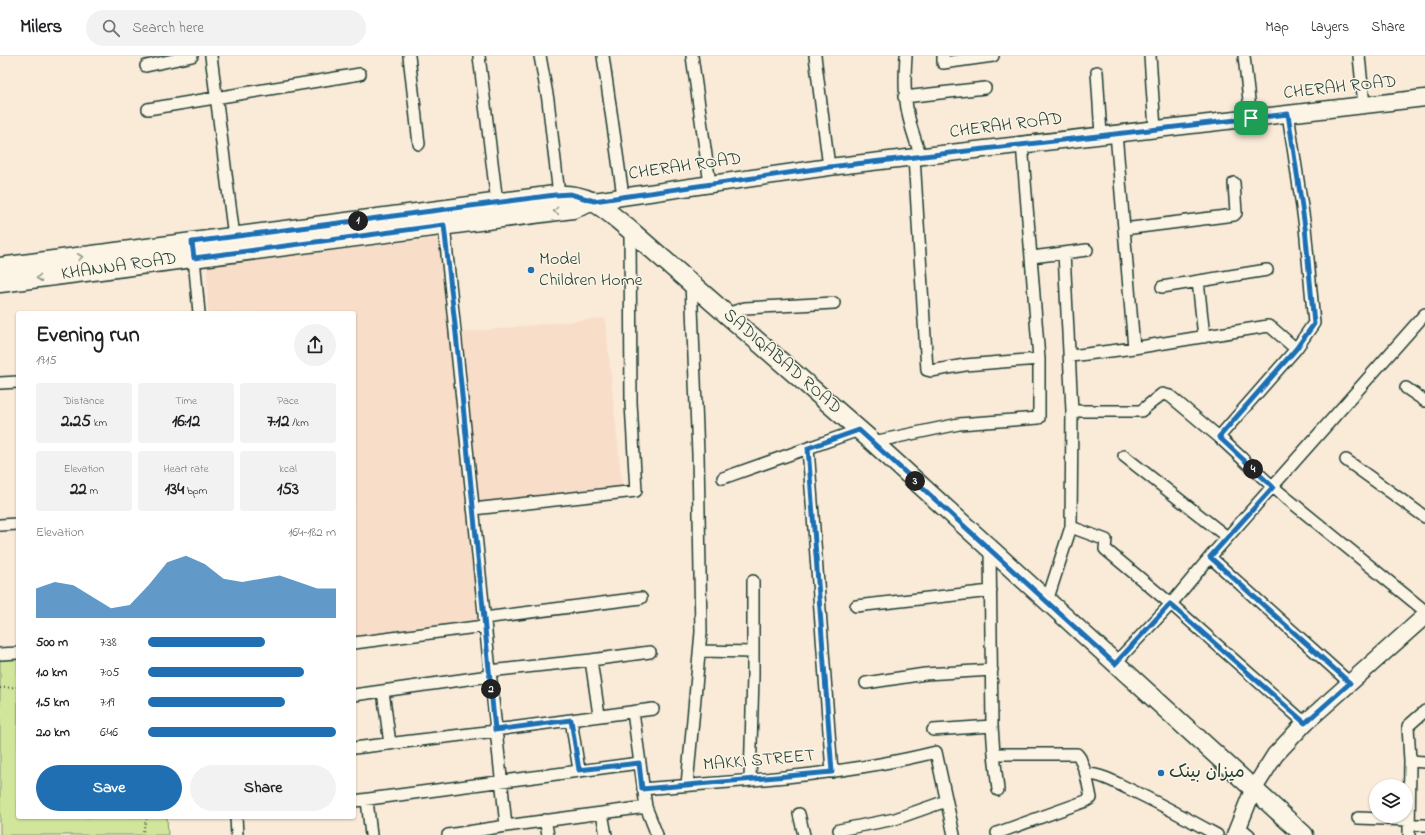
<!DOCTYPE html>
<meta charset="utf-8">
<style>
:root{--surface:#fff;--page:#f2f2f2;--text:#202124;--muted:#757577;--line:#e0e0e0;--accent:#1f6fb2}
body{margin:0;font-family:"Indie Flower","Playpen Sans Arabic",sans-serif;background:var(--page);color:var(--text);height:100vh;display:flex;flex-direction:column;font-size:15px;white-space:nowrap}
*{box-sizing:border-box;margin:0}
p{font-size:13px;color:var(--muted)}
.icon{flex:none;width:22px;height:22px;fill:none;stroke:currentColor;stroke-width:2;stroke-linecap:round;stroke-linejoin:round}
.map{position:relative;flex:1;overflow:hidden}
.panel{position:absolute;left:16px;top:255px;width:340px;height:508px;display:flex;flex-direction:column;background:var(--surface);border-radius:4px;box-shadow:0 1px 3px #0004}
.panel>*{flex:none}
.fabs{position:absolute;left:1369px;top:723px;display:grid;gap:8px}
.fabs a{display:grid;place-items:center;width:44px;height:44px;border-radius:50%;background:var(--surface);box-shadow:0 1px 3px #0004;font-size:20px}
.pin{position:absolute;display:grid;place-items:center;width:34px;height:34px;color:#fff;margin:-17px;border-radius:8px;box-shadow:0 2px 6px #0006}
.km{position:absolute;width:20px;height:20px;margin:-10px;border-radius:50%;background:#222;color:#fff;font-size:11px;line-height:20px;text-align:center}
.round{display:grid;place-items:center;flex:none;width:42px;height:42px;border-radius:21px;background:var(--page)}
.overview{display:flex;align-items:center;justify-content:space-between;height:68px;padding:0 20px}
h1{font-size:22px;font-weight:700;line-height:30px}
.metrics{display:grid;grid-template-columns:repeat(3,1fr);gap:6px;height:68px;padding:4px 20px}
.metrics div{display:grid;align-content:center;border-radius:4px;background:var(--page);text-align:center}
.metrics b{font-size:17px;font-weight:700}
.metrics small{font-size:11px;font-weight:400}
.metrics p{font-size:11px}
.chart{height:112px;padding:8px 20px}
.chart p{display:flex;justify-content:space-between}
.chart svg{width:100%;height:72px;margin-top:4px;fill:var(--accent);opacity:.7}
.action{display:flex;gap:8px;margin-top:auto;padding:8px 20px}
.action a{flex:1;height:46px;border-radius:24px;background:var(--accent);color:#fff;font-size:16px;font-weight:700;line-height:46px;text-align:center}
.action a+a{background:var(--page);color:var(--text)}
ul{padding:0 20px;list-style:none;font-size:13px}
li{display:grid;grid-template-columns:64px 48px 1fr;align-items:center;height:30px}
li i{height:10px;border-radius:5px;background:var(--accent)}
header{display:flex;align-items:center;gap:24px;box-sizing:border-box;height:56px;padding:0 20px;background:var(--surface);border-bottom:1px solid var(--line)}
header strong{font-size:19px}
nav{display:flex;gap:22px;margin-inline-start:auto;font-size:14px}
.search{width:280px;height:36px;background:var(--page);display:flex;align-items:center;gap:10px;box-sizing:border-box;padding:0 14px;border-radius:22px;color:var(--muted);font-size:15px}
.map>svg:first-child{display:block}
.built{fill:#f8ddc9}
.green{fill:#d2e69b;stroke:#789268}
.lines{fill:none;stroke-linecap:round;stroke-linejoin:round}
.street-casing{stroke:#1f3d34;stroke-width:14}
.secondary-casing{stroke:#1f3d34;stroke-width:19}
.primary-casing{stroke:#1f3d34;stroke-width:21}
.path{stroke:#1f3d34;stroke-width:2;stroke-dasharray:1 3;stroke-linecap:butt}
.street{stroke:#fcf5e5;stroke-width:11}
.secondary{stroke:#fcf5e5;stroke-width:16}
.primary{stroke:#fcf5e5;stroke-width:18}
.oneway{stroke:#8e998c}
.route-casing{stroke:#fff;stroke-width:8}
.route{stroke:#1f6fb2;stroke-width:5}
.poi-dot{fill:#1f6fb2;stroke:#fcf5e5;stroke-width:1.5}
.labels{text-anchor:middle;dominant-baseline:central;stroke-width:3;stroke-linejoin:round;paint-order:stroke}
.street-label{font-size:18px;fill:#1f3d34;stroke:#fcf5e5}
.poi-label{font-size:18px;fill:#1f3d34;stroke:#fcf5e5;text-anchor:start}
</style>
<header>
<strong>Milers</strong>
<div class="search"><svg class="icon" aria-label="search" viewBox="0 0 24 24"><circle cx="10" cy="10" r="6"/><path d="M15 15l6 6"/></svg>Search here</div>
<nav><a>Map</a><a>Layers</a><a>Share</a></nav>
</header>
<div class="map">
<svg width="1425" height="779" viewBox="0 0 1425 779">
<rect width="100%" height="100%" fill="#faead8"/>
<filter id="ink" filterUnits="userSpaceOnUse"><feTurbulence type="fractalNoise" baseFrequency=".025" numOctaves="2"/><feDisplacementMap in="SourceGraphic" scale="8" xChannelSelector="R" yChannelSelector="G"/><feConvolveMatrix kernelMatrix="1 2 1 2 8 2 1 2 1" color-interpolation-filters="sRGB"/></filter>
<g filter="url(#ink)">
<path class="built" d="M 442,182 L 456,277 L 605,262 L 622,430 L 473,451 L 484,570 L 354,587 L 354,257 L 208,257 L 207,207 L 271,202 Z"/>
<path class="green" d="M 18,597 L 18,761 L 167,761 L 168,779 L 0,779 L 0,598 Z"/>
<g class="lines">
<g class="street-casing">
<path id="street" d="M 211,0 L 234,181
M 409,0 L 419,88
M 479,0 L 497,147
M 540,0 L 548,44 L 559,139
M 603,0 L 623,140
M 692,0 L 710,128
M 815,0 L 829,111
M 906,0 C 903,41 906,61 921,100
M 943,0 L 943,7 L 993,0
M 1150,0 L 1155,73
M 1244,0 L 1251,62
M 1359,0 L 1364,49
M 146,10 L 192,0
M 1097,16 L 1101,79
M 904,41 L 985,32
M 148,53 L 360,18
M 1116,77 L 1134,292
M 914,101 L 927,314 L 931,315 L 965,309 L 1039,303
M 444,169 L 506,770 L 646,751 L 657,779
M 1124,173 L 1234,159 L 1236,157 L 1234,127
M 1032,201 L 1087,194
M 194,202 L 199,257
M 1198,225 L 1204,281
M 1162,231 L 1267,214
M 727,258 L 745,252 L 834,247
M 1071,300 L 1134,292 L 1268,270 L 1272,272 L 1296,293
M 0,327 L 18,326
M 1406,332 L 1425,345
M 1072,355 L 1141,355 L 1162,338 L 1170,340 L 1219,381 L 1296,293 L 1314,267 L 1305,171 L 1288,58
M 1219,381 L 1273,431 L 1425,555
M 873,386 L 959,368 L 1039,362 L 1039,303 L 1022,87
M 808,392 L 832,716
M 1124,400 L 1227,481
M 1346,404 L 1425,461
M 723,422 L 859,374
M 473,453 L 636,435 L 631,347 L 630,174
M 0,469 L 18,468
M 1071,471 L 1106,484 L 1105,493 L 1171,548 L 1305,667
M 990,493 L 992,670 L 994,698 L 1077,698 L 1080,702 L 1086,718 C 1102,718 1116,727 1129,733 C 1159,747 1188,763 1217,779
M 1210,501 L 1350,627
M 1047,545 L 1071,471 L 1072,355 L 1064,197
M 856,550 L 991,535
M 484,562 L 641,542
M 354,587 L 484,570
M 700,595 L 753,596
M 0,598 L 18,597
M 591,604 L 650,596
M 1115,607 L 1171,548 L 1210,501 L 1425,258
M 489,615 L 591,604 L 599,659
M 866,627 L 925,618 L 992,614
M 383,635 L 390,688
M 354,639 L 489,620
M 633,656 L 646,751
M 571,664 L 579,714
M 495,674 L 653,653
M 933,674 L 992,670
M 354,692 L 495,675
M 994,698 L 998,734
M 1410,705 L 1425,706
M 750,724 L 753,620 L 753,525
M 687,729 L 701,576 L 698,398 L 691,227
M 643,733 C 741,725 840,720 936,696 L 954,779
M 367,744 L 371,779
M 354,745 L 639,707
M 602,757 L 606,779
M 799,758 L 804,779
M 236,761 L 237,779
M 1358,762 L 1409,764
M 545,764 L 548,779
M 1409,769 L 1425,769
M 1238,770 L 1249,779
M 839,774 L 895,763 L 946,745
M 997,777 L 1086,745 L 1091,742 L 1086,718
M 448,779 L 506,770
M 1409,779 L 1410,705 L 1408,670 L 1425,655"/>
</g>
<g class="secondary-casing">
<path id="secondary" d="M 594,145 L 829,111 L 1425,42
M 1235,779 L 1253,734 L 1275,699 L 1305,667 L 1425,560"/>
</g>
<g class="primary-casing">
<path id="primary" d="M 0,211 L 555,139 C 591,137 604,153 630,174 L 873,386 L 1304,779
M 0,227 L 573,153 L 594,145"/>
</g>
<path class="path" d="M 0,632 L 18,631
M 142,779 L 147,761"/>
<use href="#street" class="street"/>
<use href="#secondary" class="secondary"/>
<use href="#primary" class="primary"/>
</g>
<defs><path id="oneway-chevron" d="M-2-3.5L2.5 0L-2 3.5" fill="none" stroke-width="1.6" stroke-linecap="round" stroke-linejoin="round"/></defs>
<g class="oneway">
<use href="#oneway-chevron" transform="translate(556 155) rotate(173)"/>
<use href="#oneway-chevron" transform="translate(80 201) rotate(-7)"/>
<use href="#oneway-chevron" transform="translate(39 222) rotate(173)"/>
</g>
</g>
<g class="lines" filter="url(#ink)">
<g class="route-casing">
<path id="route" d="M 1288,58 L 1305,171 L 1314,268 L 1296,293 L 1219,381 L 1273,431 L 1210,501 L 1350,627 L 1305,667 L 1170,548 L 1115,608 L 859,374 L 808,392 L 832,716 L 642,733 L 639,707 L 579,714 L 571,664 L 495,674 L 456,278 L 444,169 L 194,202 L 192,186 L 555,139 L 570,138 L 594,145 L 829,111 Z"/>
</g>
<use href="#route" class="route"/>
</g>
<g class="poi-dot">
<circle cx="531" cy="214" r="4"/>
<circle cx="1161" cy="717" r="4"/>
</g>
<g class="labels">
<g class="street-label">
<text transform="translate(1340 32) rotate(-6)">CHERAH ROAD</text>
<text transform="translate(1006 70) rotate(-7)">CHERAH ROAD</text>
<text transform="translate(685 111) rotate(-8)">CHERAH ROAD</text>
<text transform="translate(119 211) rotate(-8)">KHANNA ROAD</text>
<text transform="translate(782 306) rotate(41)">SADIQABAD ROAD</text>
<text transform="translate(759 705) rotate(-5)">MAKKI STREET</text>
</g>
<g class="poi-label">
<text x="539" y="204">Model<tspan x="539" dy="21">Children Home</tspan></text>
<text x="1169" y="717">میزان بینک</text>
</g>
</g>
</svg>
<div class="fabs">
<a><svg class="icon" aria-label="layers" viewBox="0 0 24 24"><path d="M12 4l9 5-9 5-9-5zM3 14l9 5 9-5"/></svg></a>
</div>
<div class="pin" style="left:1251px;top:62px;background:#1e9e55"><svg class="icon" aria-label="arrive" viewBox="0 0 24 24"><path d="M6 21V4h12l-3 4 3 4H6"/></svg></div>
<b class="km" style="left:358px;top:165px">1</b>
<b class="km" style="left:491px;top:633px">2</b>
<b class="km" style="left:915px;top:425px">3</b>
<b class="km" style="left:1253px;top:413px">4</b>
<section class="panel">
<div class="overview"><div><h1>Evening run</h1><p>19:15</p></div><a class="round"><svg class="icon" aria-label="share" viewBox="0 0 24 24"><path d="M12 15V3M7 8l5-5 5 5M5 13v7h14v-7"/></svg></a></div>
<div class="metrics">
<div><p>Distance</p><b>2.25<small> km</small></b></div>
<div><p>Time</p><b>16:12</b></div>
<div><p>Pace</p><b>7:12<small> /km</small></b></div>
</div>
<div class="metrics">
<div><p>Elevation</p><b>22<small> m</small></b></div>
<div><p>Heart rate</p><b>134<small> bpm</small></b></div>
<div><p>kcal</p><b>153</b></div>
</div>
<div class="chart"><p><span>Elevation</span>164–182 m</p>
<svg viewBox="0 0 160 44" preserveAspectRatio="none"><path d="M0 44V26L10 22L20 24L30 31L40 38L50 36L60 24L70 10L80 6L90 11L100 20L110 22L120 20L130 18L140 22L150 26L160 26V44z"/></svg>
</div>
<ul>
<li><b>500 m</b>7:38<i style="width:62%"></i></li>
<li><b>1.0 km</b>7:05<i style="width:83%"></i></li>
<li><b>1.5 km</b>7:19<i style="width:73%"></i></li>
<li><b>2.0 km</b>6:46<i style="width:100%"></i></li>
</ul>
<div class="action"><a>Save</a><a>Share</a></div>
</section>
</div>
